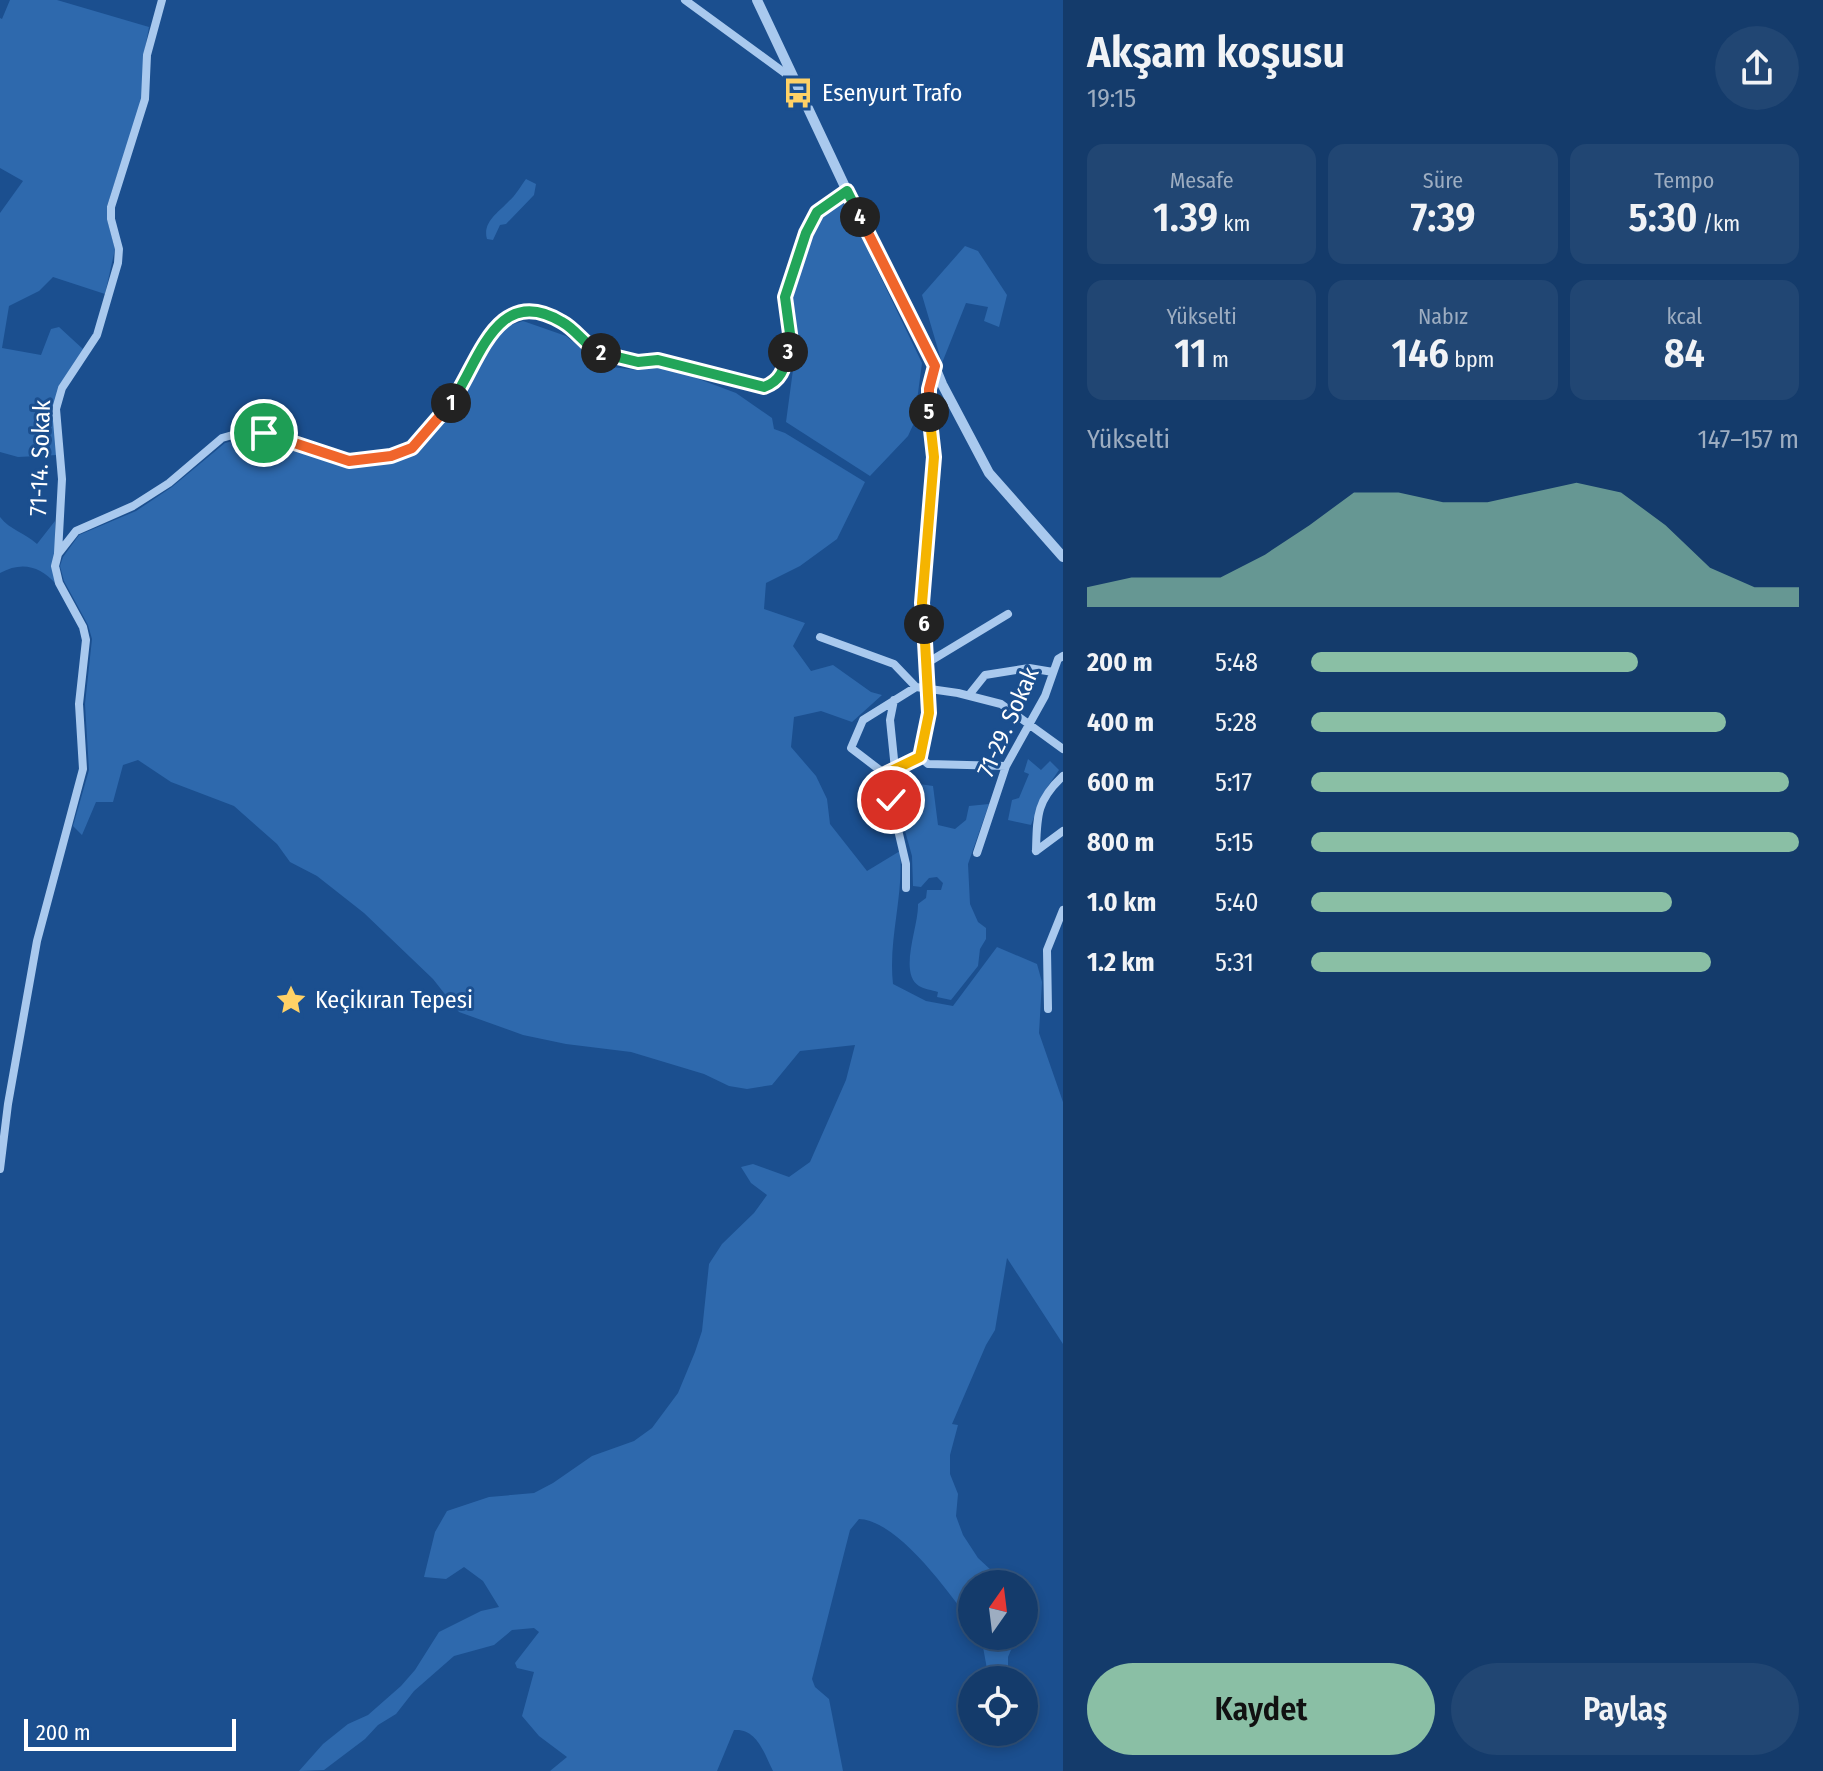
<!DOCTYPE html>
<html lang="tr">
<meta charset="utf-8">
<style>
:root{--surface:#143b6b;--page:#214673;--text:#f1f3f6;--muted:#9dadc1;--line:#33557e;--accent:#8abfa5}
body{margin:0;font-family:"Fira Sans Condensed",sans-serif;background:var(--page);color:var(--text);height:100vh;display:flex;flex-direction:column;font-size:30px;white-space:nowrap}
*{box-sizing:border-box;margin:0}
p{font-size:26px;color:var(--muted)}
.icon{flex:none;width:44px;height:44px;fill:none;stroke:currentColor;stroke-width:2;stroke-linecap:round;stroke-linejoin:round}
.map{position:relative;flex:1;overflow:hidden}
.panel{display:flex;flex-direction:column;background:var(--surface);width:760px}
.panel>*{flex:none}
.needle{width:52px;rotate:14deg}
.buttons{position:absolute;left:958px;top:1570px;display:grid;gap:16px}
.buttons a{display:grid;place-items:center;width:80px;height:80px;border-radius:50%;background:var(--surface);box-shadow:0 4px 12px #0003,0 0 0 2px var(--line);font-size:40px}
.scale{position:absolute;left:24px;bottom:20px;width:212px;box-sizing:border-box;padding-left:8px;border:4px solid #fff;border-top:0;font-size:22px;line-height:28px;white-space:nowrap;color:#fff;-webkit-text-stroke:6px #1b4f8f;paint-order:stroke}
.pin{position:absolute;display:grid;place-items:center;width:68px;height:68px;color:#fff;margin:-34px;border:4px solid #fff;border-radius:50%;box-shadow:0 2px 8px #0007}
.km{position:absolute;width:40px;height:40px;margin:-20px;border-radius:50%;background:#222;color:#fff;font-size:22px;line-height:40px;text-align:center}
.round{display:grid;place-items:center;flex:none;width:84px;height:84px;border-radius:42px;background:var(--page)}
.headline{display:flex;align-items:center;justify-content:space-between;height:136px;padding:0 24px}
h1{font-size:44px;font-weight:600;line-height:60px}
.stats{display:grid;grid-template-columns:repeat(3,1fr);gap:12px;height:136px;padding:8px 24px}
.stats div{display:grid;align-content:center;border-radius:16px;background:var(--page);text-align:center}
.stats b{font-size:40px;font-weight:600}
.stats small{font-size:22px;font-weight:400}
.stats p{font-size:22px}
.chart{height:224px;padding:16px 24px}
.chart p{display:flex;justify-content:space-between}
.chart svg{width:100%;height:144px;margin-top:8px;fill:var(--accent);opacity:.7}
.action{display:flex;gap:16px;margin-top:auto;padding:16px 24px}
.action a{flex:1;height:92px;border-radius:48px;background:var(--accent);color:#111;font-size:32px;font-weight:600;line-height:92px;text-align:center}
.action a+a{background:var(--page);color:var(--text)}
ul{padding:0 24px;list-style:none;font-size:26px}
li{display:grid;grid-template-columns:128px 96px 1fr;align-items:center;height:60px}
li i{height:20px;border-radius:10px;background:var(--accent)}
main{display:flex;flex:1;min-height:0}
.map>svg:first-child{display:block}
.green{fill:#2e69ad}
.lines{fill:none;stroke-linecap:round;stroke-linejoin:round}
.minor{stroke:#a9c9ee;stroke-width:8}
.tertiary{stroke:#a9c9ee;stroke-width:10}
.split-1-casing{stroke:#fff;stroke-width:16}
.split-2-casing{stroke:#fff;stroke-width:16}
.split-3-casing{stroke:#fff;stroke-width:16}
.split-4-casing{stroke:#fff;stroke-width:16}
.split-5-casing{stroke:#fff;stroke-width:16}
.split-6-casing{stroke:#fff;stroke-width:16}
.split-7-casing{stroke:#fff;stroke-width:16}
.split-1{stroke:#f0652b;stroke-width:10}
.split-2{stroke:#22a559;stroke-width:10}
.split-3{stroke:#22a559;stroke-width:10}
.split-4{stroke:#22a559;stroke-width:10}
.split-5{stroke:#f0652b;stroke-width:10}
.split-6{stroke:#f5b400;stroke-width:10}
.split-7{stroke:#f5b400;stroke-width:10}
.labels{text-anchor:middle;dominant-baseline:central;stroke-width:6;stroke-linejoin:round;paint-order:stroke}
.poi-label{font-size:24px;fill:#fff;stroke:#1b4f8f;text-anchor:start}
.street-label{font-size:24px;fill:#fff;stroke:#1b4f8f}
</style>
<main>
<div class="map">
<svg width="1063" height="1771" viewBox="0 0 1063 1771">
<rect width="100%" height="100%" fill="#1b4f8f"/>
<path class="green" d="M 10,0 L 57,0 L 149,27 L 144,54 L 142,99 L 107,206 L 107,219 L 115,249 L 105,294 L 53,277 L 39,291 L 9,306 L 2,348 L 41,355 L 51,329 L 59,327 L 84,350 L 59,386 L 57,455 L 18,457 L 0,452 L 0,213 L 23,181 L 0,168 L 0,18 L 2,19 Z
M 526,179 L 536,184 L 534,195 L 506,224 L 500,225 L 493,240 L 487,239 C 482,222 499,212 509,201 C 516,195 520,187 526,179 Z
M 844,201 L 922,363 L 914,423 L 908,436 L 870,476 L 786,422 L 795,355 L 788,293 L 816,222 Z
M 965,246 L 978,251 L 1007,295 L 999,327 L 984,321 L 988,307 L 966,303 L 942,363 L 922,295 Z
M 523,321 L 566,336 L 603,366 L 637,370 L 664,366 L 736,393 L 772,418 L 774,429 L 785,433 L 865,482 L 837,539 L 800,566 L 766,583 L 764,609 L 805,623 L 793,646 L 811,671 L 833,665 L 871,692 L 882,695 L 852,722 L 821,711 L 794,717 L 791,747 L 816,776 L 827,799 L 830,824 L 867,871 L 900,851 C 904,896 888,939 893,984 L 926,1001 L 953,1006 L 997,947 L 1037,964 L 1042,982 L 1039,1033 L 1063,1102 L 1063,1344 L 1007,1258 L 995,1330 L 986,1345 L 952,1424 L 958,1425 L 950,1455 L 950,1474 L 958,1494 L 956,1516 L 963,1535 L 978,1558 L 1006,1584 L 972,1584 L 972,1624 C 950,1594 898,1520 859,1519 L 850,1530 L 812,1679 L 815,1687 L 829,1699 L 843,1771 L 773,1771 C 764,1753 757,1728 734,1730 L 717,1771 L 550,1771 L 567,1757 L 539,1736 L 522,1716 L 534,1672 L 517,1668 L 515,1663 L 539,1632 L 534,1628 L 512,1630 L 494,1645 L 454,1656 L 414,1691 L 396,1714 L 378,1725 L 365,1739 L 324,1770 L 299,1771 L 323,1744 L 348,1724 L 368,1715 L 401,1686 L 415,1670 L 439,1632 L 481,1611 L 499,1607 L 483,1581 L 464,1567 L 446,1579 L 424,1577 L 435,1532 L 447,1511 L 489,1497 L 534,1493 L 553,1483 L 592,1456 L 634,1441 L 652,1428 L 678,1393 L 695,1352 L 702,1331 L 709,1264 L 722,1244 L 754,1213 L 767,1195 L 751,1183 L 741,1167 L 753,1164 L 789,1177 L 810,1162 L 846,1080 L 855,1045 L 800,1051 L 772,1085 L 747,1089 L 729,1086 L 704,1074 L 631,1052 L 566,1044 L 523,1035 L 459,1012 L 433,979 L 364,913 L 317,876 L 290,862 L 277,844 L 234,806 L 171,782 L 138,760 L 123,765 L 113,802 L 96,802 L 82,835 L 73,826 L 89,770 L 85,704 L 92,639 L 88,625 L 64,581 L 60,566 L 63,557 L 79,535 L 136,511 L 172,487 L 225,443 L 244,438 L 264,439 L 348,467 L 393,461 L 415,452 L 433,435 L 460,399 L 492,340 L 502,328 Z
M 0,517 C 10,530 25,533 37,544 L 55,521 L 56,584 C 40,566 22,561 0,573 Z
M 1028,759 L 1041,770 L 1050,761 L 1059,770 L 1044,792 L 1031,825 L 1008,820 L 1012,800 L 1019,798 L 1029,774 L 1024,772 Z
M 892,780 L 933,786 L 938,825 L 955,829 L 966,820 L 969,806 L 989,804 L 968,864 L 970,904 L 978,922 L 986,928 L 986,939 L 980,949 L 978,966 L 951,1000 L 937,997 L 938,992 C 932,990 924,989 919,986 C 898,973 919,926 918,904 L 926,898 L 927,890 L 941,890 L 943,883 L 937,877 L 929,878 L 921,887 L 913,886 L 912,856 L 902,820 L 913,805 L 911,794 L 895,792 Z
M 981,1636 L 1017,1636 L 1008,1657 L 1008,1680 L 989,1680 Z"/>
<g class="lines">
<path class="minor" d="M 685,0 L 793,79
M 58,553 L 62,479 L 56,409 L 62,388 L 97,335 L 118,263 L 119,249 L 111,219 L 111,207 L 145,99 L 147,55 L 162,0
M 820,637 L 894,664 L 916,687
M 927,663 L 1008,614
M 969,695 L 985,675 L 1029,668 L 1053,672
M 894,700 L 890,720 L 895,769
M 920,757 L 929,713 L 922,603 L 934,457 L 929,423 L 929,389 L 934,367
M 920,757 L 928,764 L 1006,766
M 891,771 L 920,757
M 885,774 L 851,748 L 863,720 L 916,687 L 958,693 L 1001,704 L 1063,749
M 885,774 L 906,864 L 906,888
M 1036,851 C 1037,817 1036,801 1063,776
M 1036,851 L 1063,831
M 977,853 L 1006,766 L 1045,696 L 1058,659 L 1063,656
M 1048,1009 L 1047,950 L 1063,910
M 0,1169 L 8,1104 L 37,941 L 83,769 L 79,704 L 86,640 L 83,627 L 59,583 L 55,566 L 58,554 L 76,531 L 133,506 L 169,483 L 222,438 L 243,432 L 264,433 L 349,461 L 391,456 L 412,448 L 443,414 L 456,396 L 488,337 L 502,320 L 522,311 L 545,313 L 565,323 L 596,351 L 617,358 L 638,362 L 658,360 L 743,383 L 764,387 L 774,383 L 782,373 L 791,341 L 785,297 L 806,233 L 817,212 L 847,191"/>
<path class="tertiary" d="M 757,0 L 871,242 L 923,338 L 942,384 L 989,473 L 1063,557"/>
</g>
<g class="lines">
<g class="split-1-casing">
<path id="split-1" d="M 264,433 L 349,461 L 391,456 L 412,448 L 451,403"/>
</g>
<g class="split-2-casing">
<path id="split-2" d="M 451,403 C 479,363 496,282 562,322 C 577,330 586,347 601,353"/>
</g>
<g class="split-3-casing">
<path id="split-3" d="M 601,353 L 638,362 L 658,360 L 764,387 C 781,381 784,369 788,352"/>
</g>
<g class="split-4-casing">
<path id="split-4" d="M 788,352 L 791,341 L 785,297 L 806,233 L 817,212 L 847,191 L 860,217"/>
</g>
<g class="split-5-casing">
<path id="split-5" d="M 860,217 L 935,366 L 929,389 L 929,412"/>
</g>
<g class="split-6-casing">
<path id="split-6" d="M 924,624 L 922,603 L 934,457 L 929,412"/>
</g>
<g class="split-7-casing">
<path id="split-7" d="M 891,800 L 885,774 L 920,757 L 929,713 L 924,624"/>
</g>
<use href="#split-1" class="split-1"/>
<use href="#split-2" class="split-2"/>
<use href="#split-3" class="split-3"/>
<use href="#split-4" class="split-4"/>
<use href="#split-5" class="split-5"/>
<use href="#split-6" class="split-6"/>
<use href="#split-7" class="split-7"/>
</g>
<defs>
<g id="bus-bare" transform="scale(2.4)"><path d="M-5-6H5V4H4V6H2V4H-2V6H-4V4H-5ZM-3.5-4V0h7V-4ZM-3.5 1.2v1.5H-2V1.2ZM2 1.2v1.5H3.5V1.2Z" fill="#ffd166" stroke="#1b4f8f" stroke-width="2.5" paint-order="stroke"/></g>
<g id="sight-bare" transform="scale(2.4)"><path d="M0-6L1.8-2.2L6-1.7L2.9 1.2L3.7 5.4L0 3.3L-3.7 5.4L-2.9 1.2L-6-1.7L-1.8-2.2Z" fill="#ffd166" stroke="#1b4f8f" stroke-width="2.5" paint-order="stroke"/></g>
</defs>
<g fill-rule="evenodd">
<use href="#bus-bare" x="798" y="93"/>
<use href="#sight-bare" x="291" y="1000"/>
</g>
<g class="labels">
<g class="poi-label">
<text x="822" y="93">Esenyurt Trafo</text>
<text x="315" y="1000">Keçikıran Tepesi</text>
</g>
<g class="street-label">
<text transform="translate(40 458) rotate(-88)">71-14. Sokak</text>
<text transform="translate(1008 722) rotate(-66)">71-29. Sokak</text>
</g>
</g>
</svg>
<div class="buttons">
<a><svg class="needle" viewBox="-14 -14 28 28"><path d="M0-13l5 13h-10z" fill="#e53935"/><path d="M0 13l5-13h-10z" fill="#9dadc1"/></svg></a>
<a><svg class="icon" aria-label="locate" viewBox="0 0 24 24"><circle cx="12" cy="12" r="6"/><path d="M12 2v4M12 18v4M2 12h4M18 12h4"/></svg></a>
</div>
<div class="scale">200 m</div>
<div class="pin" style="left:264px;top:433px;background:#1e9e55"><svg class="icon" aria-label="arrive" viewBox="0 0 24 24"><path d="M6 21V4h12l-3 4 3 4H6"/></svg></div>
<div class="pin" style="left:891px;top:800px;background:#d93025"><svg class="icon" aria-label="check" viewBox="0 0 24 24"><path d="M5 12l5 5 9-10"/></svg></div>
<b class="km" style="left:451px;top:403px">1</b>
<b class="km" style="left:601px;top:353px">2</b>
<b class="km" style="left:788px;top:352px">3</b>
<b class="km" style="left:860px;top:217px">4</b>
<b class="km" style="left:929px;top:412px">5</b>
<b class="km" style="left:924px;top:624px">6</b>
</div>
<section class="panel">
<div class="headline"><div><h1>Akşam koşusu</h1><p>19:15</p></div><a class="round"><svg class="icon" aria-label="share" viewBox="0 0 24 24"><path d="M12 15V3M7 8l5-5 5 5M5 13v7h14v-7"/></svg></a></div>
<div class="stats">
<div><p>Mesafe</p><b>1.39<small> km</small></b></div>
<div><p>Süre</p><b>7:39</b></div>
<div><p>Tempo</p><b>5:30<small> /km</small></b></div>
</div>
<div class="stats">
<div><p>Yükselti</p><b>11<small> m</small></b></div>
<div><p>Nabız</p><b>146<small> bpm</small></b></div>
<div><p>kcal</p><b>84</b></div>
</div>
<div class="chart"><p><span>Yükselti</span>147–157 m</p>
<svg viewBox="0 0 160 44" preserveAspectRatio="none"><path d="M0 44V38L10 35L20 35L30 35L40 28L50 19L60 9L70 9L80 12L90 12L100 9L110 6L120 9L130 19L140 32L150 38L160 38V44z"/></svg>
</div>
<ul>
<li><b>200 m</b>5:48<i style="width:67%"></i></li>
<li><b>400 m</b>5:28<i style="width:85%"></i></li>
<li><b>600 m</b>5:17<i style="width:98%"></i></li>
<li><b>800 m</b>5:15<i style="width:100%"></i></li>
<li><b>1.0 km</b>5:40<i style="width:74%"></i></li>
<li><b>1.2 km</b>5:31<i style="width:82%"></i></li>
</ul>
<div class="action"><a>Kaydet</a><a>Paylaş</a></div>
</section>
</main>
